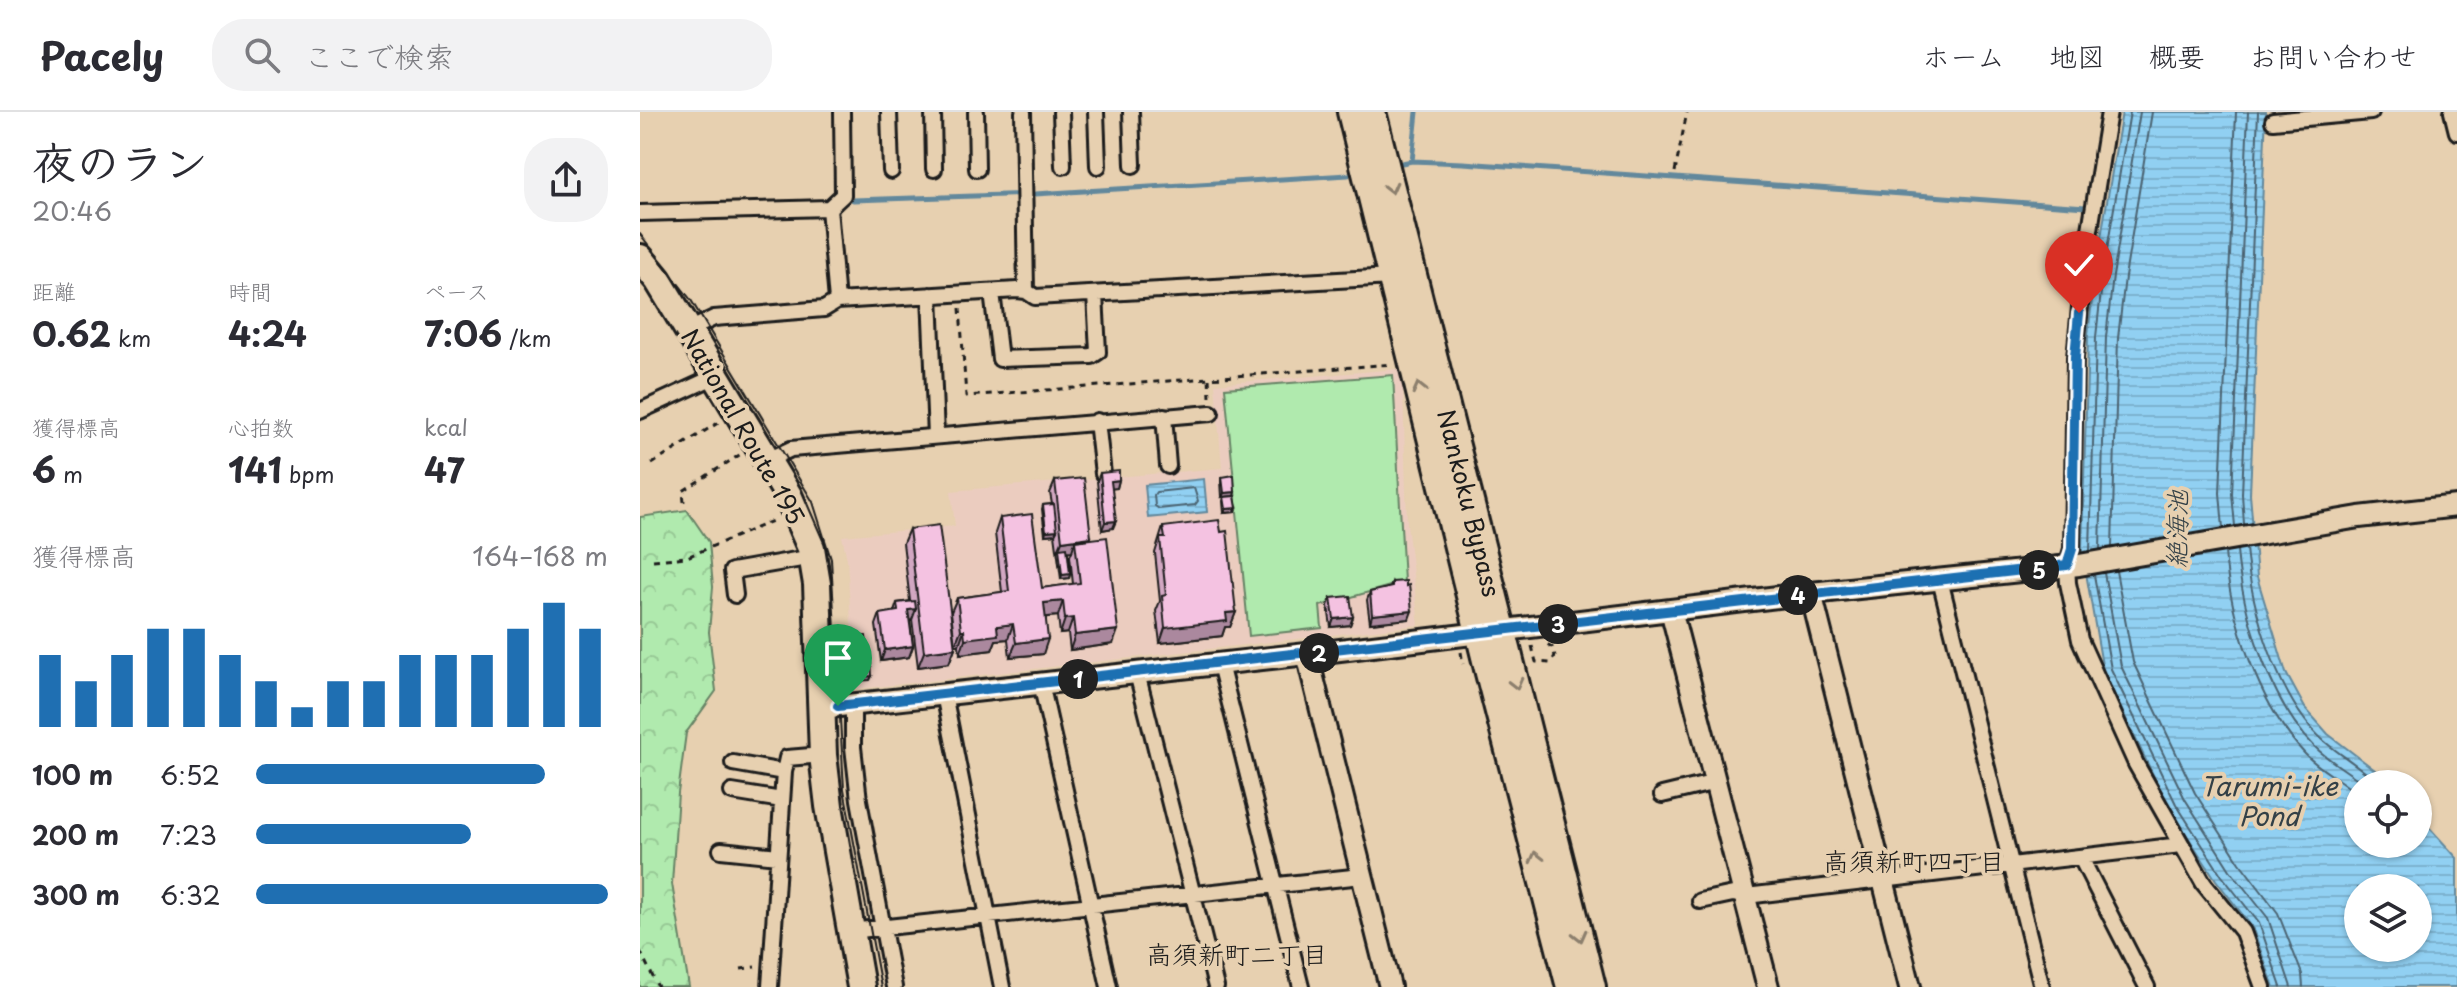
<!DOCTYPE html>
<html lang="ja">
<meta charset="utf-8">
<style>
:root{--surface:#fff;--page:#f2f2f3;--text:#2b2b33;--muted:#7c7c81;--line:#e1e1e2;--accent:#1f6fb2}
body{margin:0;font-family:"Playpen Sans","Klee One",sans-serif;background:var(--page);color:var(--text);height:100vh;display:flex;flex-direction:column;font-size:30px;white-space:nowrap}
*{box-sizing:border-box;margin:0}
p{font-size:26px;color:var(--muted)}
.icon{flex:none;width:44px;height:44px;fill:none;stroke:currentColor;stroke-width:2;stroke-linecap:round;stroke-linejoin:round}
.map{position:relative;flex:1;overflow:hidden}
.sheet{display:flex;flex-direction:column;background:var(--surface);width:640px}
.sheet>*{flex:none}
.fabs{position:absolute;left:1704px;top:658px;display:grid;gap:16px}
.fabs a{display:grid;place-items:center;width:88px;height:88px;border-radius:50%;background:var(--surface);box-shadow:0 2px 6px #0004;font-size:40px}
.pin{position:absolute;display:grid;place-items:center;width:68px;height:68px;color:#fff;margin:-82px -34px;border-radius:50% 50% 50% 0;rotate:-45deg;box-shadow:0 0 8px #0007}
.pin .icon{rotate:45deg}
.km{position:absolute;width:40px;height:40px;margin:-20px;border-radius:50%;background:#222;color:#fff;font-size:22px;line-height:40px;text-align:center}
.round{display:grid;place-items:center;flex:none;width:84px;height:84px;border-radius:32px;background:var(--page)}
.headline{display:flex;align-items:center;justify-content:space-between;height:136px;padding:0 32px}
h1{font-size:44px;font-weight:700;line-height:60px}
.figures{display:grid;grid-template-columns:repeat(3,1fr);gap:12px;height:136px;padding:8px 32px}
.figures div{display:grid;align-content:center}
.figures b{font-size:34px;font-weight:700}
.figures small{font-size:22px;font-weight:400}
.figures p{font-size:22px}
.chart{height:224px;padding:16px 32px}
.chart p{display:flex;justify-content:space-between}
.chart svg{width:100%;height:144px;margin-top:8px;stroke:var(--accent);stroke-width:6}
ul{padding:0 32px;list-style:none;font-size:26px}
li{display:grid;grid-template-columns:128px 96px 1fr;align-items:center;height:60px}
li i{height:20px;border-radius:10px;background:var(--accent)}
header{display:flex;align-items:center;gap:48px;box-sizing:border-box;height:112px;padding:0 40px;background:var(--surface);border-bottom:2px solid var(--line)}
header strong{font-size:38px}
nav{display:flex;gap:44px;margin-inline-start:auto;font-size:28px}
.search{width:560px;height:72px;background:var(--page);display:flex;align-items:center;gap:20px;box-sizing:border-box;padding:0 28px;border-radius:32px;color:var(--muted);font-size:30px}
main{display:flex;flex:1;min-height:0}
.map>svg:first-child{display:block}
.built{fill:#ebccbf}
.green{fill:#b0eaae;stroke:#668365;stroke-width:2}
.forest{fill:url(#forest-crowns);stroke:#668365;stroke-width:2}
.water{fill:url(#water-rules);stroke:#62889c;stroke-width:2;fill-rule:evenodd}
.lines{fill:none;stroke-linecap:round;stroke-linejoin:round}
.shore{stroke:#4b6472;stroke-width:2}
.stream{stroke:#62889c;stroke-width:5}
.street-casing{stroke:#1c1c1c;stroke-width:20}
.secondary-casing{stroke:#1c1c1c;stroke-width:26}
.highway-casing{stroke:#1c1c1c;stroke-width:32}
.path{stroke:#1c1c1c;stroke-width:3;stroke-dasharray:6 6;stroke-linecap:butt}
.street{stroke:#e7d0b0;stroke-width:14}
.secondary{stroke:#e7d0b0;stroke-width:20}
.highway{stroke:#e7d0b0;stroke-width:26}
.tram{stroke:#1c1c1c;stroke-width:2}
.path-bridge{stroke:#1c1c1c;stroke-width:3;stroke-dasharray:6 6;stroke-linecap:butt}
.wall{fill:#d2a7c2;stroke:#1c1c1c;stroke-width:2}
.shaded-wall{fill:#ab889e;stroke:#1c1c1c;stroke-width:2}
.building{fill:#f4c2e1;stroke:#1c1c1c;stroke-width:2}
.oneway{stroke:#8c7f6d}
.route-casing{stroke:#fff;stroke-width:16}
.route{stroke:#1f6fb2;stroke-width:10}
.labels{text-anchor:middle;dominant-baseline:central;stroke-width:8;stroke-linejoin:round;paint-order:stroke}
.street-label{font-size:24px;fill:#1c1c1c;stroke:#e7d0b0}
.water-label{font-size:26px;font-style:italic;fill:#334047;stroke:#e7d0b0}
.neighbourhood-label{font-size:26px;fill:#1c1c1c;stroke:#e7d0b0}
</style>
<header>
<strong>Pacely</strong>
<div class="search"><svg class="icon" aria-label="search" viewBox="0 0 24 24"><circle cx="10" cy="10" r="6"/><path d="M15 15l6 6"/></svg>ここで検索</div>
<nav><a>ホーム</a><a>地図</a><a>概要</a><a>お問い合わせ</a></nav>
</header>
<main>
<section class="sheet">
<div class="headline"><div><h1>夜のラン</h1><p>20:46</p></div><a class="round"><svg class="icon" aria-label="share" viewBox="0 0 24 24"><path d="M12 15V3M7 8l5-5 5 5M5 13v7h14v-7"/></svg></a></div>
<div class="figures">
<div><p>距離</p><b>0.62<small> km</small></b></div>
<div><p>時間</p><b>4:24</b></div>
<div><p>ペース</p><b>7:06<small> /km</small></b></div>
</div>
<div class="figures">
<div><p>獲得標高</p><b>6<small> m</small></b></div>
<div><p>心拍数</p><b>141<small> bpm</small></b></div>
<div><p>kcal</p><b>47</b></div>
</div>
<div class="chart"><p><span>獲得標高</span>164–168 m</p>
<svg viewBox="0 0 160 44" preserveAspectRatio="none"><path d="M5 44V22M15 44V30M25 44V22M35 44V14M45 44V14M55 44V22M65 44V30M75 44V38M85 44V30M95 44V30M105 44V22M115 44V22M125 44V22M135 44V14M145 44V6M155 44V14"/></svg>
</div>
<ul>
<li><b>100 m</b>6:52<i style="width:82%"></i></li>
<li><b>200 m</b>7:23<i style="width:61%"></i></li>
<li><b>300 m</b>6:32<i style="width:100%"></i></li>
</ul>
</section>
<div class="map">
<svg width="1817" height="875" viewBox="0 0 1817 875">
<defs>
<pattern id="forest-crowns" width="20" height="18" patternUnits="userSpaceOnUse" patternTransform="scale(2)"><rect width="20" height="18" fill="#b0eaae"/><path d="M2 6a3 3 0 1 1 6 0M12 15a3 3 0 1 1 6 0" fill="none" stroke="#97c895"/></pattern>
<pattern id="water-rules" width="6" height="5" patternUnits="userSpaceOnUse" patternTransform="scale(2)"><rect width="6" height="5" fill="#91d0f2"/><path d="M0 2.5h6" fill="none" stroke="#7cb2cf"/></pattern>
</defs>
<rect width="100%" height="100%" fill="#e7d0b0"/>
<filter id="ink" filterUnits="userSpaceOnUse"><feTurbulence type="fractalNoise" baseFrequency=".0125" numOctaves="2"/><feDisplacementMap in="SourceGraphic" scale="16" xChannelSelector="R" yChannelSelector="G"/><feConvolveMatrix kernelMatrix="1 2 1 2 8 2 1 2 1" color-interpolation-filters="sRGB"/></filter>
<g filter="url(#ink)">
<path class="built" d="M 758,257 L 763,278 L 767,412 L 779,513 L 218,577 L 215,574 L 207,447 L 202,424 L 315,414 L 311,379 L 582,356 L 575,272 Z"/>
<path class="green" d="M 753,263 L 764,470 L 680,494 L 682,516 L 609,524 L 585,276 Z"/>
<path class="forest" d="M 47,398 L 69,430 L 73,475 L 69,520 L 76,579 L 46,621 L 38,681 L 32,772 L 49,875 L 0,875 L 0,405 Z"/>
<path class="water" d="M 1482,0 L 1626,0 L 1610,382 L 1617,465 L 1646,561 L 1665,596 L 1688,622 L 1735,658 L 1749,672 L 1718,672 L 1718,732 L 1778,732 L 1778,703 L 1817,746 L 1817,875 L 1634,875 L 1612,815 L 1576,768 L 1529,696 L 1463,559 L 1442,438 L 1448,224 L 1455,161 ZM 1718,776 L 1778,776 L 1778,836 L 1718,836 Z
M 564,367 L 567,400 L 508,406 L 505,373 Z"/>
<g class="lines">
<path class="shore" d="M 554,376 L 558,389 L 555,393 L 519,397 L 515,394 L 514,383 L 516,380 Z
M 1604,412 L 1602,382 L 1618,0
M 1595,414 L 1592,382 L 1608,0
M 1583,416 L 1580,381 L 1596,0
M 1472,435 L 1478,226 L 1485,165 L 1512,0
M 1606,436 C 1611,496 1638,589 1684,629 C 1701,644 1722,655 1738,672
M 1460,437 L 1466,225 L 1473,164 L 1500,0
M 1597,438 C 1602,501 1629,589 1675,635 C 1689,649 1708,659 1724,672
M 1450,439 L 1456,225 L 1463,162 L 1490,0
M 1585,440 C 1590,507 1618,592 1665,642 C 1680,658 1702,668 1718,683
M 1476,459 L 1493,550 L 1555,681 L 1600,751 L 1638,801 L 1662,862 L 1663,875
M 1464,461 L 1481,554 L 1545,687 L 1590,758 L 1628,806 L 1651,875
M 1454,463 L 1471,557 L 1536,692 L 1582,764 L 1619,811 L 1641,875"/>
<path class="stream" d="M 772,49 L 777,0
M 762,51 L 772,49 L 823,51 L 1446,95
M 213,88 L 395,82 L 708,63"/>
<g class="street-casing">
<path id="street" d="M 249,0 L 251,59
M 293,0 L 294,57
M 336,0 L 337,57
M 383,0 L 386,179
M 421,0 L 423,54
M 456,0 L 458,54
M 491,0 L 493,53
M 1469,0 L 1444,155 L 1435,245 L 1432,437 L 1427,453 L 1428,471 L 1440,528 L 1496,652 L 1564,772 L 1603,820 L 1623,875
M 1812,0 L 1817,20
M 1633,9 L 1731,0
M 0,101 L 189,96
M 352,180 L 360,247 L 452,244 L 458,240 L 455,182
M 290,183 L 296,324
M 197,189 L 189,96 L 203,83 L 202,0
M 49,218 L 74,206 L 184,197 L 197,189 L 377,178 L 386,179 L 395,185 L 752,165
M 0,299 L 76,264
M 524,304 L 528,354
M 457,309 L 463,362
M 128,348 L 151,337 L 571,301
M 1300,468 L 1402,875
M 95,483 L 92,459 L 173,445
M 580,552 L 661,875
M 497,561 L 576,875
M 401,571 L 469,875
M 304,582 L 362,875
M 213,593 L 213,635 L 219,688 L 254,875
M 93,651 L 144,660
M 92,680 L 142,688
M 1022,683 L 1076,670
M 81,738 L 138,744
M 1441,746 L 1507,875
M 1060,789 L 1093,782 L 1106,784 L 1541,733
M 210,819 L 722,764
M 130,875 L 144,660 L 147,646 L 183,643"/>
</g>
<g class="secondary-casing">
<path id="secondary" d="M 1171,481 L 1270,875
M 1031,498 L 1128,875
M 667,542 L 750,875
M 181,596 L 667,542 L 1171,481 L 1439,453 L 1719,405 L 1817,394"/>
</g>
<g class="highway-casing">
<path id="highway" d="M 711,0 L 849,561 L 930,875
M 732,0 L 952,875
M 0,146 L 18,168 L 148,383 L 171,436 L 177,472 L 183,643 L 189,694 L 221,875"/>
</g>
<path class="path" d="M 1035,60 L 1047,0
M 320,196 L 326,284 L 569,266
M 570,285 L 569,266 L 753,252
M 12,352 L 81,309
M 44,390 L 43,379 L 101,342
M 13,448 L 47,445 L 135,408
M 892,534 L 896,550 L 911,551 L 915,544 L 912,535 L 907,532
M 821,540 L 823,552
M 204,549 L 205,573 L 208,576
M 0,839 L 18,875
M 101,857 L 115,855"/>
<use href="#street" class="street"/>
<use href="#secondary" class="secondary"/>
<use href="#highway" class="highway"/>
<path class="tram" d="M 0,122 L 51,188 L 173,390 L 191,447 L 204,677 L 241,875"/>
<path class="path-bridge" d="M 168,550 L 204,549"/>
</g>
<path class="wall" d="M 460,361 L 479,368 L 477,376 L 472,376 L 473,416 L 462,418 L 457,369 Z
M 582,365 L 594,384 L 597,396 L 595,400 L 584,401 L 583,389 L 584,385 L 582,385 L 581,368 Z
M 415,369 L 450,427 L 473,532 L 430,538 L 428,521 L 420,522 L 418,504 L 406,505 L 403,542 L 370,545 L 368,527 L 356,528 L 352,538 L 320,542 L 319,533 L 315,533 L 311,500 L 317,486 L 362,480 L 355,421 L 360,406 L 402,476 L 433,472 L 430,444 L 432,439 L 428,439 L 430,462 L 429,466 L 421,467 L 415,422 L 405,423 L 402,397 L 403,393 L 412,392 L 410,381 Z
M 523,415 L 581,420 L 596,500 L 590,515 L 585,515 L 582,524 L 520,531 L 516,499 L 520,489 L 515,441 Z
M 269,417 L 315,536 L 309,551 L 278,555 L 272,507 L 272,508 L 270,509 L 273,534 L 269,545 L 241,549 L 236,513 L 240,502 L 254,500 L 257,491 L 270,489 L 263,431 Z
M 752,470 L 769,507 L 730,511 L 727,488 L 730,480 L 750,476 Z
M 691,486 L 713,505 L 710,513 L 691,515 L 688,494 Z
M 215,525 L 227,545 L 215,547 L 213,529 Z"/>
<path class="shaded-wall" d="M 479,368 L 477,376 L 469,377 L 471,369 Z
M 595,380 L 594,384 L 582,385 L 584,381 Z
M 597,396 L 595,400 L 584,401 L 586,397 Z
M 476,409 L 473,416 L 462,418 L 465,410 Z
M 417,418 L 415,422 L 405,423 L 406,419 Z
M 451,425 L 447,437 L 435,429 L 432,439 L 420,440 L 419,436 L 422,429 Z
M 430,462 L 429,466 L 421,467 L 422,463 Z
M 423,489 L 418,504 L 398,506 L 404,491 Z
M 276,497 L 272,508 L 264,510 L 268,498 Z
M 772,499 L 769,507 L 730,511 L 732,503 Z
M 596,500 L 590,515 L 585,515 L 582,524 L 520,531 L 525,516 L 586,501 Z
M 713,505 L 710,513 L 691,515 L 694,507 Z
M 433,506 L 428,521 L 420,522 L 425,507 Z
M 373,512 L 368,527 L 356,528 L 352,538 L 320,542 L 325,527 L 357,514 Z
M 321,518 L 324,518 L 319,533 L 315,533 Z
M 478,518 L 473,532 L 430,538 L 435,523 Z
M 408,527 L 403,542 L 370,545 L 376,531 Z
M 273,534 L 269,545 L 241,549 L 245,538 Z
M 315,536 L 309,551 L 278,555 L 284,540 Z
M 228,542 L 227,545 L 215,547 L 217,543 Z
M 232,564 L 230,568 L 216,569 L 218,565 Z"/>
<path class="building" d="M 479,359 L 479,368 L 471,369 L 476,409 L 465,410 L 460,361 Z
M 594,363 L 595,380 L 584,381 L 582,365 Z
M 444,366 L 451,425 L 422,429 L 415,369 Z
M 595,384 L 597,396 L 586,397 L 584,385 Z
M 414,392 L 417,418 L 406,419 L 403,393 Z
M 392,402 L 402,476 L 440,471 L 435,429 L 467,425 L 478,518 L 435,523 L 433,506 L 425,507 L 423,489 L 404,491 L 408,527 L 376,531 L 373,512 L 357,514 L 358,523 L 325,527 L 324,518 L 321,518 L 317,486 L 369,479 L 360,406 Z
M 579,408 L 581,420 L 587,419 L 596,500 L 586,501 L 587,509 L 525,516 L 522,484 L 526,483 L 520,426 L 525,426 L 523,415 Z
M 299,413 L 315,536 L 284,540 L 269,417 Z
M 427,435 L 430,462 L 422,463 L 419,436 Z
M 766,469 L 766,474 L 769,473 L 772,499 L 732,503 L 730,480 L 752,475 L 752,470 Z
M 710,484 L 713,505 L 694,507 L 691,486 Z
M 275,489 L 276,497 L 268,498 L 273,534 L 245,538 L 240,502 L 258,499 L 257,491 Z
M 226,524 L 228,542 L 217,543 L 215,525 Z
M 231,549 L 232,564 L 218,565 L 217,550 Z"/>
<defs><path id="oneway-chevron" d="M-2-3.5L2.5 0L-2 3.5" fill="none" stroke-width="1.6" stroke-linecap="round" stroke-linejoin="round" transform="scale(2)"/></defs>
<g class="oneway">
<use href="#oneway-chevron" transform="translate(751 76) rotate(76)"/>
<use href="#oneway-chevron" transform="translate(779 276) rotate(-104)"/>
<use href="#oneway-chevron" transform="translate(876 572) rotate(76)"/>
<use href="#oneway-chevron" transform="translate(896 745) rotate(-104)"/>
<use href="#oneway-chevron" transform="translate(940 824) rotate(76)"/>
</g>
</g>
<g class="lines" filter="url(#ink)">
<g class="route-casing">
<path id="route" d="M 198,594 L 1427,453 L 1432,437 L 1435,245 L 1439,201"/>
</g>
<use href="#route" class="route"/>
</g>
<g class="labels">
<g class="street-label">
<text transform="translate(104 314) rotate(60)">National Route 195</text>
<text transform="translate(830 391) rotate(76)">Nankoku Bypass</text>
</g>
<g class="water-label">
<text transform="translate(1536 417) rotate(-89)">絶海池</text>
<text x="1629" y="673">Tarumi-ike<tspan x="1629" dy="30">Pond</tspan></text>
</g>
<g class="neighbourhood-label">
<text x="1274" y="748">高須新町四丁目</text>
<text x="597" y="841">高須新町二丁目</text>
</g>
</g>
</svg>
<div class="fabs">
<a><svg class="icon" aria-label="locate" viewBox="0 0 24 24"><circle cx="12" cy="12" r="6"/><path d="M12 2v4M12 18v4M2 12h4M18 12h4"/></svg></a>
<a><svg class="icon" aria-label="layers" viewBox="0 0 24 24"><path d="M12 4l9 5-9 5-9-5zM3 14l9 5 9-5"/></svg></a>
</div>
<div class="pin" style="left:198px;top:594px;background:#1e9e55"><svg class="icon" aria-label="arrive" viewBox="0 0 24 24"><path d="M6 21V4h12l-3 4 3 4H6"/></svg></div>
<div class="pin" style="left:1439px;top:201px;background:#d93025"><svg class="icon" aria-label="check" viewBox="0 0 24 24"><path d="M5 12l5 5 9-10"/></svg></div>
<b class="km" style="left:438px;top:567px">1</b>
<b class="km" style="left:679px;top:541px">2</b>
<b class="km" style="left:918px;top:512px">3</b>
<b class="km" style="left:1158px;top:483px">4</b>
<b class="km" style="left:1399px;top:458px">5</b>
</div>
</main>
